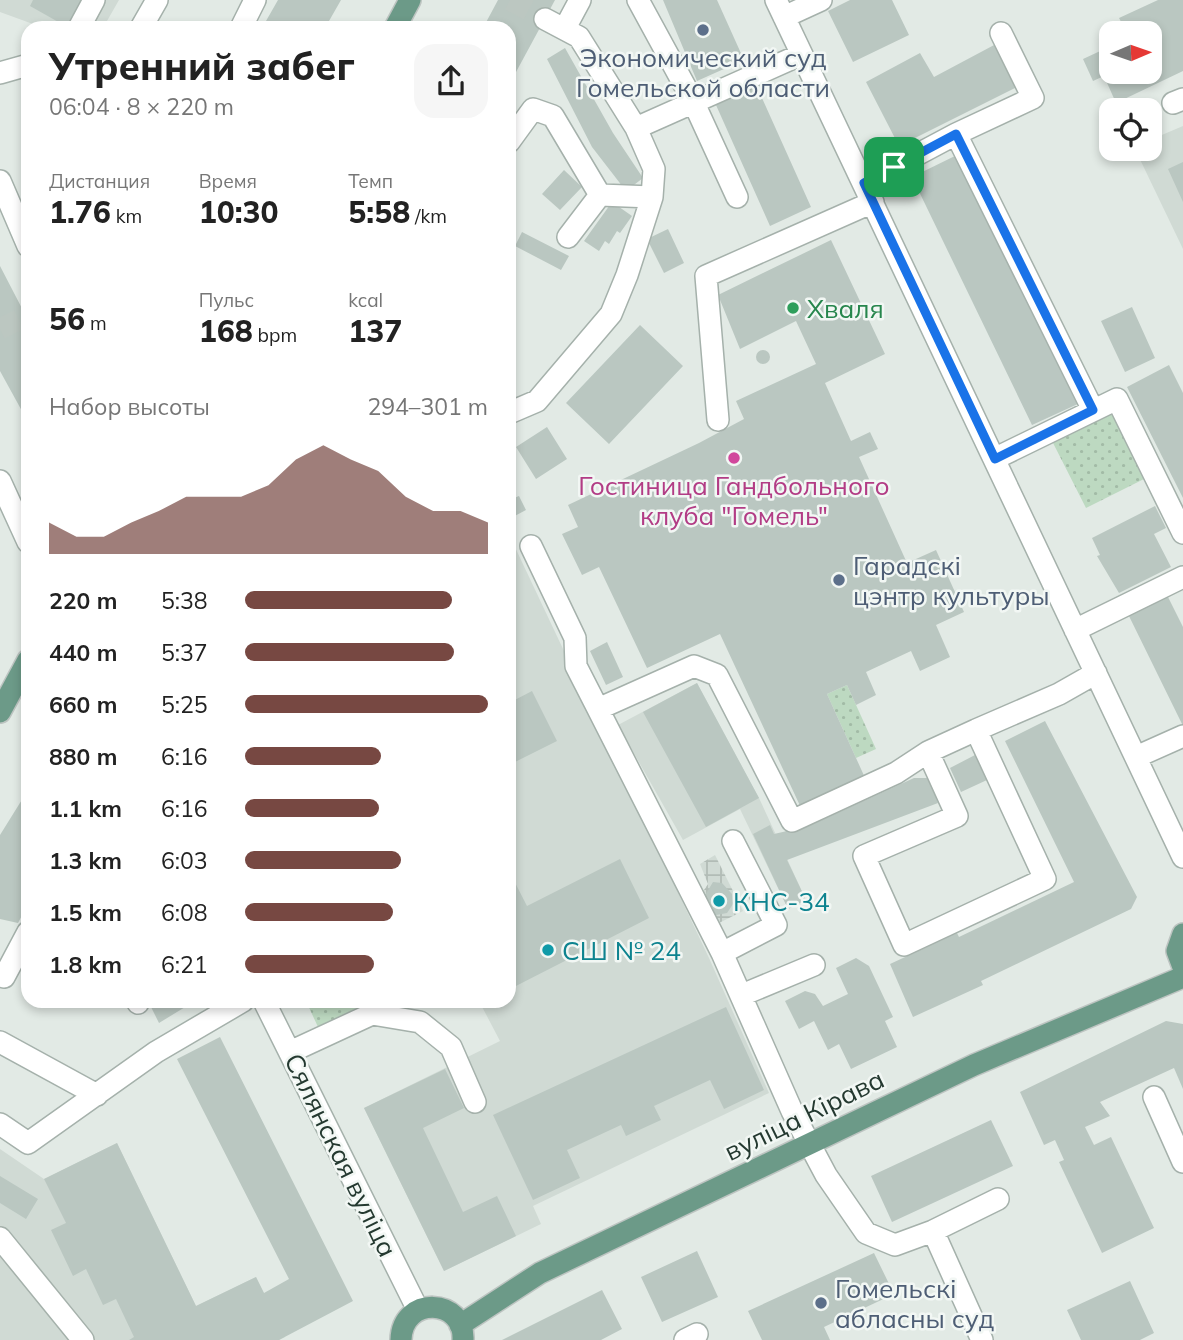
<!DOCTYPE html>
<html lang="ru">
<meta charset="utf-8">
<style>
:root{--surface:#fff;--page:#f6f6f6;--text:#222;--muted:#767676;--accent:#774842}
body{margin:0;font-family:Mulish,sans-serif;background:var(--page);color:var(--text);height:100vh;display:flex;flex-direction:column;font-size:26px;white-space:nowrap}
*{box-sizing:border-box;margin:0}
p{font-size:23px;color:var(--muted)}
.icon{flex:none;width:38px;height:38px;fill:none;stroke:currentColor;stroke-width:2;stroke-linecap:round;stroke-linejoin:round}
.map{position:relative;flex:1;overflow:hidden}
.drawer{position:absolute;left:21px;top:21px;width:495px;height:987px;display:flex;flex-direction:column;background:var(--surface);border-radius:21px;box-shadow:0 4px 10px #0003}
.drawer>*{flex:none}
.needle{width:46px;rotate:88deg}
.fabs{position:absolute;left:1099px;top:21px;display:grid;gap:14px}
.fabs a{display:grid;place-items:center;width:63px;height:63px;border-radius:14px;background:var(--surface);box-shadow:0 4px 10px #0003;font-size:35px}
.pin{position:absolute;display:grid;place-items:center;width:60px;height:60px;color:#fff;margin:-30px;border-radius:14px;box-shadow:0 4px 10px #0006}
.round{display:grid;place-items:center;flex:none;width:74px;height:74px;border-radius:21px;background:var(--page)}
.head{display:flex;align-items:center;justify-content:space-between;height:119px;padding:0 28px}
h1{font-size:38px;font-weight:800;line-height:52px}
.figures{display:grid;grid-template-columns:repeat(3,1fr);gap:10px;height:119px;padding:7px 28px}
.figures div{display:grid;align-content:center}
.figures b{font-size:30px;font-weight:800}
.figures small{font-size:19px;font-weight:400}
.figures p{font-size:19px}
.chart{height:196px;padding:14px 28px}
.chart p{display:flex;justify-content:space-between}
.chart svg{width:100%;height:126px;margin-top:7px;fill:var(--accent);opacity:.7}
ul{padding:0 28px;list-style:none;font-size:23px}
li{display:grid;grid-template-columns:112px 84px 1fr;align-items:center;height:52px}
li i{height:18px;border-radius:9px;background:var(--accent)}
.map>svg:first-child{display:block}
.built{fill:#d0dad4}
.industrial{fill:url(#industrial-grid)}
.park{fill:url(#park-dots)}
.building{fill:#bac7c1}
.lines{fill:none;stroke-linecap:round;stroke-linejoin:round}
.minor-tunnel{stroke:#bcc7c1;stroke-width:21;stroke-dasharray:21 10;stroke-linecap:butt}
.minor-casing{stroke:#a5b1ab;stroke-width:24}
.major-casing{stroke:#bdc4c1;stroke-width:24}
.minor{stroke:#fff;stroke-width:21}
.major{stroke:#6c9a88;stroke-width:21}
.route-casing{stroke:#fff;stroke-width:14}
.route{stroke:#1a73e8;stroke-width:9}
.service-dot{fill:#5c6f8a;stroke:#f2f7f4;stroke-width:2.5}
.leisure-dot{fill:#2e9e5b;stroke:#f2f7f4;stroke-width:2.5}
.hotel-dot{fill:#d1479c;stroke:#f2f7f4;stroke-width:2.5}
.culture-dot{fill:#0f9aa8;stroke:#f2f7f4;stroke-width:2.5}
.labels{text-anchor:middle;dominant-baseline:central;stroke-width:5;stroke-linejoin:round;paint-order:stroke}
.service-label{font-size:26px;fill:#4e5e75;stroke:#f2f7f4;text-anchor:start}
.leisure-label{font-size:26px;fill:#27864d;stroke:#f2f7f4;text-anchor:start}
.hotel-label{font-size:26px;fill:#b23c85;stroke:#f2f7f4}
.culture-label{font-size:26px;fill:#0d838f;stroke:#f2f7f4;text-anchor:start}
.street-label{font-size:26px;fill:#243930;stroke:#f2f7f4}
</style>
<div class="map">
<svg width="1183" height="1340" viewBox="0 0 1183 1340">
<defs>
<pattern id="industrial-grid" width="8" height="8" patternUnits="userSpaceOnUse" patternTransform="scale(1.75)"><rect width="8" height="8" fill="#d0dad4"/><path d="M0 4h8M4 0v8" fill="none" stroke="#b2bcb6"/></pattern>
<pattern id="park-dots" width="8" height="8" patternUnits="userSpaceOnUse" patternTransform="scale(1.75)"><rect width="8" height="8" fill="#bdd9c1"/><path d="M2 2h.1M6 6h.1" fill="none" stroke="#a2bba6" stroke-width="1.8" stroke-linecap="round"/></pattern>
</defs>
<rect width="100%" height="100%" fill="#e2eae5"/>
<path class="built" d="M 0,0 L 119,0 L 103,28 L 44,28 L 0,12 Z
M 1183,126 L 1183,249 L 1135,149 L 1150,149 L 1150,140 Z
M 513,543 L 709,958 L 769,1093 L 533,1206 L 541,1224 L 444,1271 L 364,1108 L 500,1041 L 479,1001 L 509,1001 L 509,545 Z
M 697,683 L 759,798 L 806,900 L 788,909 L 740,809 L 683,840 L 618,725 Z
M 117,1143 L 196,1306 L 256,1277 L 285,1337 L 279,1340 L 0,1340 L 0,1149 L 44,1179 Z"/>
<path class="industrial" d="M 715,855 L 743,911 L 715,925 L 700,896 L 708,884 L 700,864 Z"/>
<path class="park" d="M 1113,409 L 1146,478 L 1086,508 L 1051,439 Z
M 847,685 L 876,749 L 856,758 L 827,694 Z
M 306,1001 L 371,1001 L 318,1027 Z"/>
<path class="building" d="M 33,0 L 85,0 L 69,28 L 30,6 Z
M 278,0 L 341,0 L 325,28 L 262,28 Z
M 498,0 L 555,0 L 509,85 L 509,28 L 483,28 Z
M 663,0 L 717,0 L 744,60 L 697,81 Z
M 850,0 L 892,0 L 909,35 L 853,62 L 828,11 Z
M 1158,0 L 1183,0 L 1183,71 L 1116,103 L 1104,76 L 1093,81 L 1083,59 L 1111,46 L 1111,72 L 1150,72 L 1150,33 L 1127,33 L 1119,18 Z
M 996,44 L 1017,87 L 899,146 L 866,82 L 920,53 L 934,77 Z
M 565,48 L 613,133 L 643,178 L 626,191 L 592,147 L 547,59 Z
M 757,87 L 811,207 L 770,226 L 716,105 Z
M 959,154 L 1080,403 L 1032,425 L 912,177 Z
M 1183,162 L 1183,202 L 1168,169 Z
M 564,170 L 582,187 L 560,210 L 542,194 Z
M 612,202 L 632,216 L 620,233 L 617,231 L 609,244 L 605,241 L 599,251 L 584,241 Z
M 668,229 L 684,263 L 664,273 L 647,239 Z
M 522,232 L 569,256 L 561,270 L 515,246 Z
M 831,240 L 885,354 L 825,383 L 851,441 L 870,432 L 878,449 L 859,457 L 907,563 L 936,550 L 964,612 L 936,625 L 950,657 L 920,671 L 911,651 L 866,672 L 876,695 L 856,705 L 847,685 L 827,694 L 866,780 L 802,810 L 720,634 L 647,668 L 599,567 L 582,575 L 562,534 L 578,527 L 568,505 L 699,443 L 744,419 L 736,401 L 816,364 L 796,321 L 740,349 L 718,295 Z
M 0,266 L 28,320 L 28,422 L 0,371 Z
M 1132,307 L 1155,358 L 1125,372 L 1101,321 Z
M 640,325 L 683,366 L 609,444 L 566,403 Z
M756 357a7 7 0 1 1 14 0a7 7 0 1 1-14 0Z
M 1169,365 L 1183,393 L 1183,498 L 1127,387 Z
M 547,427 L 567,459 L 536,479 L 516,447 Z
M 519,496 L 526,510 L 509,519 L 509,500 Z
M 1155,506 L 1166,528 L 1154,534 L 1171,567 L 1119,593 L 1097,556 L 1100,555 L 1092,538 Z
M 1167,595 L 1183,627 L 1183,726 L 1128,614 Z
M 607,642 L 623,677 L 606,685 L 590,651 Z
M 697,683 L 759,798 L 706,827 L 643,712 Z
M 532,691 L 557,741 L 509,765 L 509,703 Z
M 1045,721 L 1137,897 L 1131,909 L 981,981 L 983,985 L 913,1017 L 890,964 L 957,933 L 959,937 L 1074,882 L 1005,741 Z
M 975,755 L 987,780 L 961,792 L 950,768 Z
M 914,778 L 929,778 L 938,803 L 787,860 L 806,900 L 788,909 L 753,834 L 770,825 L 774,834 L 809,826 Z
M 28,790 L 28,904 L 18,923 L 0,919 L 0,835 Z
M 620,859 L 649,918 L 512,988 L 509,982 L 509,871 L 527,906 Z
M 713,882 L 722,883 L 732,894 L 733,904 L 727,913 L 711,916 L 704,897 Z
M 856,958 L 869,966 L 893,1017 L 885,1021 L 897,1047 L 851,1069 L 839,1044 L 828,1050 L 814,1021 L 799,1029 L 785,1001 L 805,991 L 815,994 L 823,1006 L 848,994 L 836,968 Z
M 148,1001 L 195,1001 L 159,1023 Z
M 726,1007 L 764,1090 L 724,1109 L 710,1080 L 654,1106 L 661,1120 L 626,1136 L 621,1125 L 567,1150 L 580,1178 L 533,1200 L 493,1115 Z
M 1166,1021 L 1183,1024 L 1183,1089 L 1174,1068 L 1100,1102 L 1110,1116 L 1085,1127 L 1094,1145 L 1111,1137 L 1154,1228 L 1102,1253 L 1059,1162 L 1064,1160 L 1055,1140 L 1044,1145 L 1020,1092 Z
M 220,1037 L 353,1301 L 279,1340 L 129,1340 L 134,1337 L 116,1299 L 103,1305 L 86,1269 L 73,1276 L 51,1230 L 66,1223 L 44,1179 L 117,1143 L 196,1306 L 256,1277 L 264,1293 L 289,1279 L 177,1059 Z
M 445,1069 L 464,1108 L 423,1128 L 463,1212 L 497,1196 L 516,1236 L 444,1271 L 364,1108 Z
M 991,1120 L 1013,1166 L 892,1222 L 871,1176 Z
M 0,1176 L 38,1199 L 26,1219 L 0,1203 Z
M 697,1251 L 718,1297 L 662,1322 L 641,1277 Z
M 874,1253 L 894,1294 L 824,1327 L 830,1340 L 762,1340 L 748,1311 Z
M 1130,1281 L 1154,1333 L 1140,1340 L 1081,1340 L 1067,1310 Z
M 602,1290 L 622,1329 L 601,1340 L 502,1340 Z"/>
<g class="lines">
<path class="minor-tunnel" d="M 510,0 L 545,19
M 0,329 L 28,315"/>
<g class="minor-casing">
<path id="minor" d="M 638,0 L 693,101 L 737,197
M 776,0 L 1183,857
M 784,17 L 821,0
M 545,19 L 579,37 L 636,128
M 79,28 L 94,0
M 141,28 L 157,0
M 241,28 L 255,0
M 565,28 L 580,0
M 0,73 L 28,65
M 1173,103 L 1183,99
M 956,134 L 1033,98 L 1001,33
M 509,142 L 533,109 L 553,116 L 600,195
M 0,181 L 28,246
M 864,183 L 956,134 L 1093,410
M 600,195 L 652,197
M 568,237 L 600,195
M 509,413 L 537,401 L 611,314 L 627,275 L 652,197 L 654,169 L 636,128 L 800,55
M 718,420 L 706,276 L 873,202
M 994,459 L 1117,399 L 1183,533
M 0,481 L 28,542
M 531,546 L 575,638 L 576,666 L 598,709 L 694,666 L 717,675 L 792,821 L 896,773 L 928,752
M 1075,630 L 1183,577
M 598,709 L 722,953 L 792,1111 L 826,1175 L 866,1233 L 895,1245 L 933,1231 L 998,1199
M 976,730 L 928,752 L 957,816 L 864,856 L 904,945 L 1045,879 L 976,730 L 1059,694 L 1096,673
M 1136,757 L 1183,736
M 722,953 L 776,925 L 733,841
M 4,977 L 28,932
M 742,995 L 814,965
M 137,1001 L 138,1003
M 264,1001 L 418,1310
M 0,1042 L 97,1095
M 290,1052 L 372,1014 L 420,1022 L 451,1047 L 475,1102
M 1154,1097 L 1183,1162
M 0,1124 L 28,1143 L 156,1052 L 243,1001
M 933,1231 L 982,1340
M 0,1238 L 83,1340
M 685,1340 L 697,1334"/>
</g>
<g class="major-casing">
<path id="major" d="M 395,28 L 410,0
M 0,712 L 28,660
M 1183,934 L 1177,951 L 1183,967
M 460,1325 L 540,1273 L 974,1065 L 1183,977
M 401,1340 C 402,1295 465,1298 463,1340"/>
</g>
<use href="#minor" class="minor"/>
<use href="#major" class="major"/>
</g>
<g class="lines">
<g class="route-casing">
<path id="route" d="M 956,134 L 1093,410 L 995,459 L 864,183 Z"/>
</g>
<use href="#route" class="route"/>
</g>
<g class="service-dot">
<circle cx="703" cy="30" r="7"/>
<circle cx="839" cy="580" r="7"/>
<circle cx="821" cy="1303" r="7"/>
</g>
<circle class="leisure-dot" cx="793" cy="308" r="7"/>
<circle class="hotel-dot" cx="734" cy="458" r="7"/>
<g class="culture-dot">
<circle cx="719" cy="901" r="7"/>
<circle cx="548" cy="950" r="7"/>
</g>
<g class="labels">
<g class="service-label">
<text x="703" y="57" text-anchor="middle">Экономический суд<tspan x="703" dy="30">Гомельской области</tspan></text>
<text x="853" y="565">Гарадскі<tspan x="853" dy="30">цэнтр культуры</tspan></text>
<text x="835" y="1288">Гомельскі<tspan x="835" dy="30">абласны суд</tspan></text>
</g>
<g class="leisure-label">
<text x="807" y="308">Хваля</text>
</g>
<g class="hotel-label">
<text x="734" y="485">Гостиница Гандбольного<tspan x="734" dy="30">клуба "Гомель"</tspan></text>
</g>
<g class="culture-label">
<text x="733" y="901">КНС-34</text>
<text x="562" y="950">СШ № 24</text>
</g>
<g class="street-label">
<text transform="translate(804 1115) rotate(-26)">вуліца Кірава</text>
<text transform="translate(341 1155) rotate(64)">Сялянская вуліца</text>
</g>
</g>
</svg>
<div class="fabs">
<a><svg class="needle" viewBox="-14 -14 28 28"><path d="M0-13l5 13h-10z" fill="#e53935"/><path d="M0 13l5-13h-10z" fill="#767676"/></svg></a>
<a><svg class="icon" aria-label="locate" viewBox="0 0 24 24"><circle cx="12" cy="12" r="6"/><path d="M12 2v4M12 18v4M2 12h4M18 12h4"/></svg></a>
</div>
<div class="pin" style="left:894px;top:167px;background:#1e9e55"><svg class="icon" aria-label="arrive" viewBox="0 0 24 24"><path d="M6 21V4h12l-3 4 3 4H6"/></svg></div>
<section class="drawer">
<div class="head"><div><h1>Утренний забег</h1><p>06:04 · 8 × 220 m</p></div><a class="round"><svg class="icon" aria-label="share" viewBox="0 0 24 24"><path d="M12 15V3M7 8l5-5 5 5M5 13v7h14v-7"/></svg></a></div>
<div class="figures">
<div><p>Дистанция</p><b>1.76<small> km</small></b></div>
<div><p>Время</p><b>10:30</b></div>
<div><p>Темп</p><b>5:58<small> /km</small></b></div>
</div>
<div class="figures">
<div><b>56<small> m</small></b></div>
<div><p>Пульс</p><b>168<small> bpm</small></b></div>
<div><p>kcal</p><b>137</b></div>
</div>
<div class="chart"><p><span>Набор высоты</span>294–301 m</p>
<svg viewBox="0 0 160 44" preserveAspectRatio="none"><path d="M0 44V33L10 38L20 38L30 33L40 29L50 24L60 24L70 24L80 20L90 11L100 6L110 11L120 15L130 24L140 29L150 29L160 33V44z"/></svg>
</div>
<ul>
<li><b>220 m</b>5:38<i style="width:85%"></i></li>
<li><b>440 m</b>5:37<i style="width:86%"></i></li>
<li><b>660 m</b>5:25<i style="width:100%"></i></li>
<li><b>880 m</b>6:16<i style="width:56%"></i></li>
<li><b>1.1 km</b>6:16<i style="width:55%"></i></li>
<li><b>1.3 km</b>6:03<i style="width:64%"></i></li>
<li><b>1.5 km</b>6:08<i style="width:61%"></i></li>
<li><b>1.8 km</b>6:21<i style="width:53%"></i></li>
</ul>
</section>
</div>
